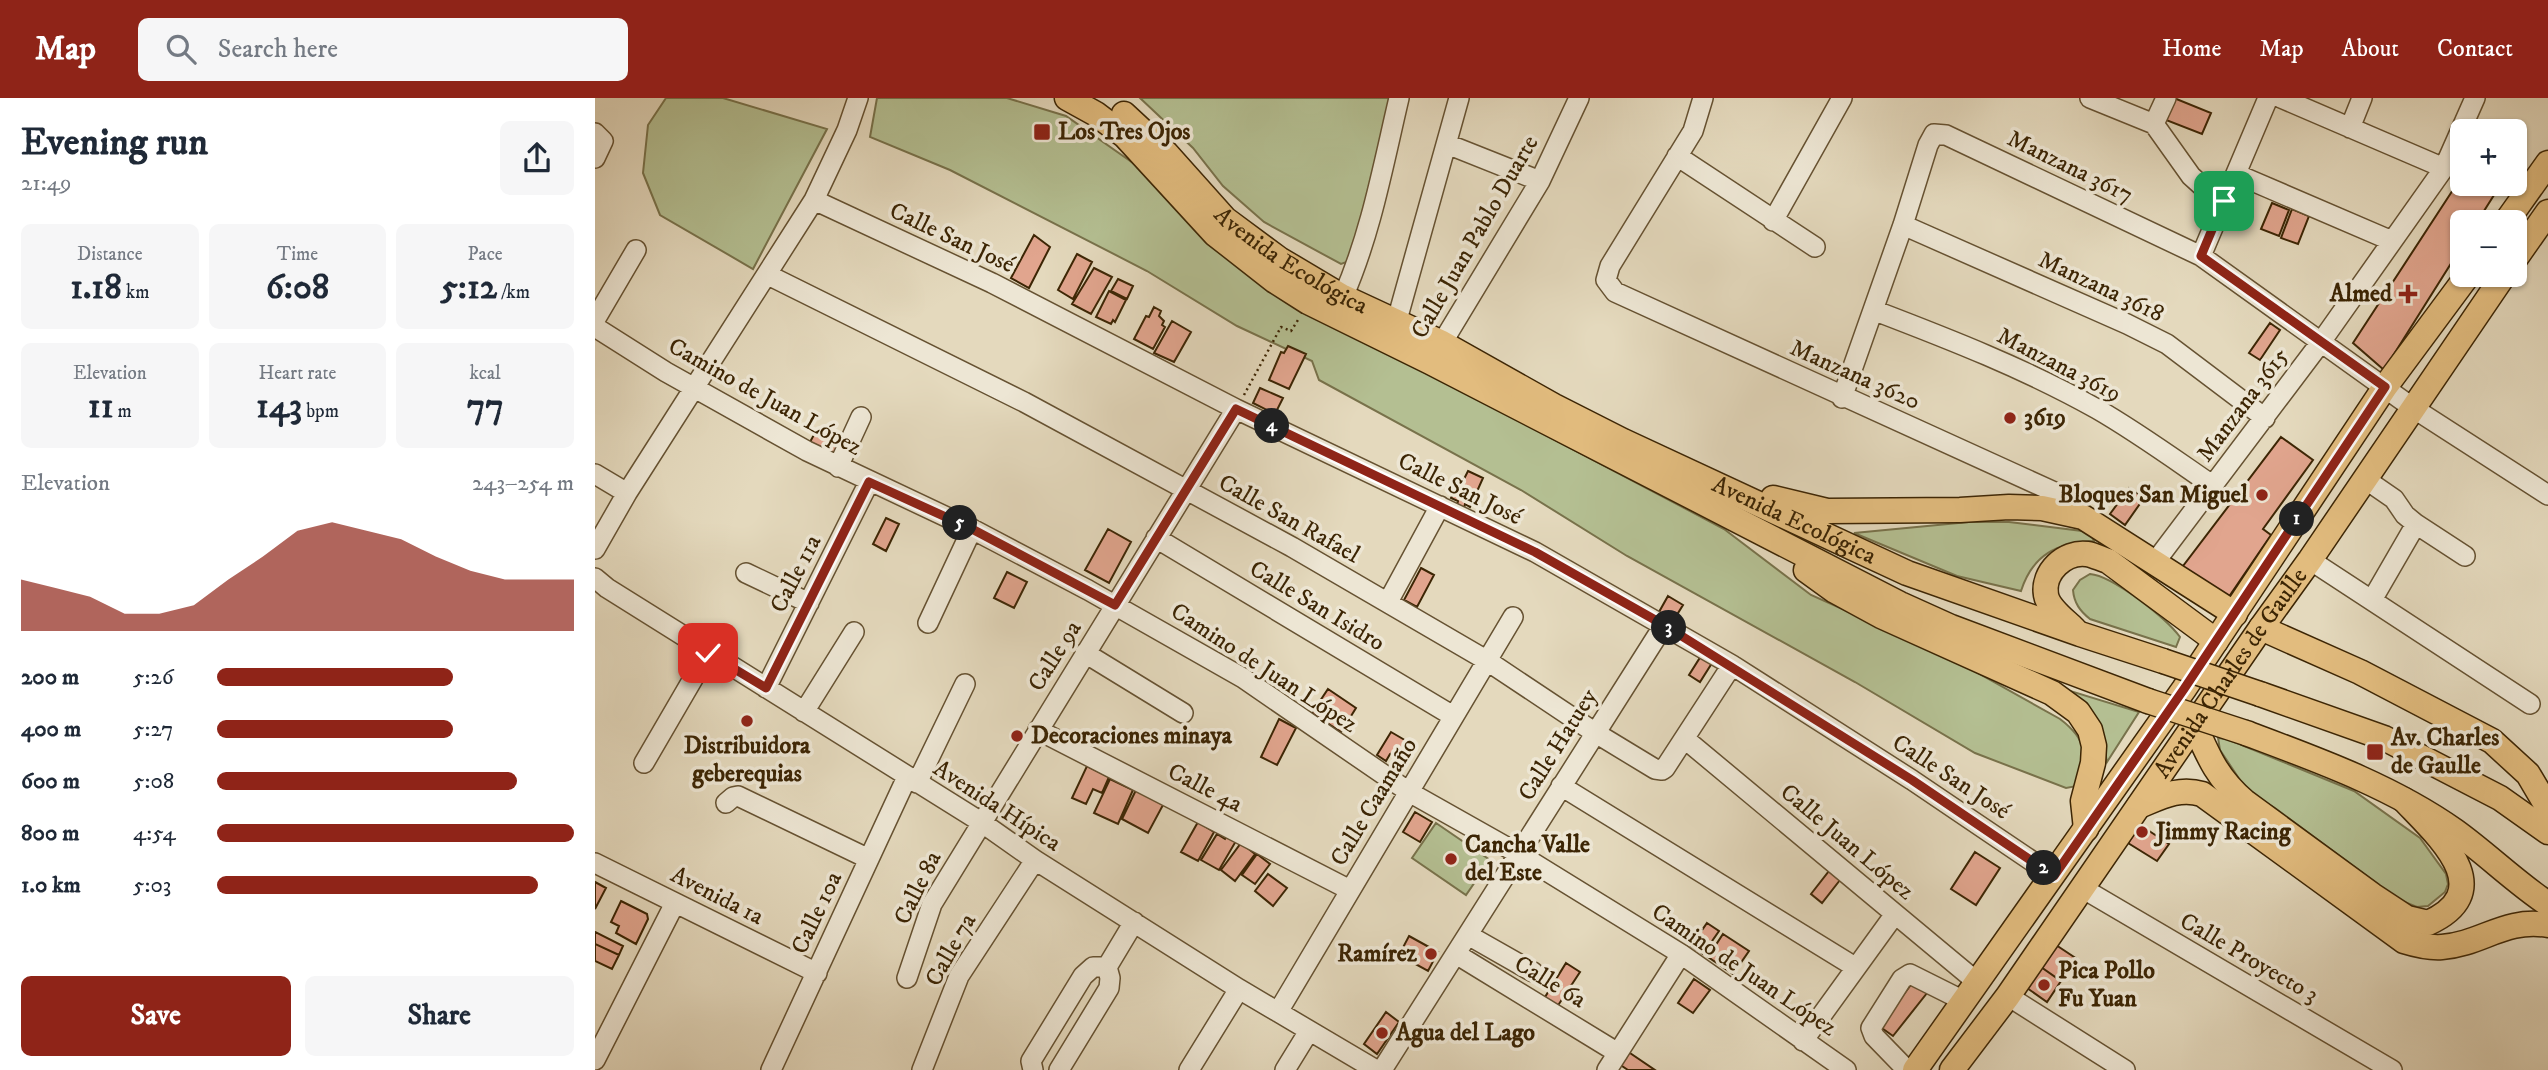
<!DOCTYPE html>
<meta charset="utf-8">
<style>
:root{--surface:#fff;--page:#f6f6f7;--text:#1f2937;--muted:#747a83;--accent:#8f2418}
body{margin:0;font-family:"IM FELL DW Pica",serif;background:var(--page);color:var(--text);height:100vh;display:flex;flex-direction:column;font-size:26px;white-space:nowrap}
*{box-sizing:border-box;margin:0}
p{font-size:23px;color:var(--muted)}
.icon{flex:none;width:38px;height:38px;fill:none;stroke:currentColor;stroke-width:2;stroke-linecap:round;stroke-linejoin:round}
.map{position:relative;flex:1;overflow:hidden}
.details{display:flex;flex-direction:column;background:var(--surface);width:595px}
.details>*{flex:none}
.controls{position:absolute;left:1855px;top:21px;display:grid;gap:14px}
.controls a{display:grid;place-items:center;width:77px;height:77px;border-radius:10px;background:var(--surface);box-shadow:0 2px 5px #0004;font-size:35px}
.pin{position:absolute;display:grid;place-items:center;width:60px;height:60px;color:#fff;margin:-30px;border-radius:14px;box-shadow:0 4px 10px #0006}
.km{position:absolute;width:35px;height:35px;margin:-18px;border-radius:50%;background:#222;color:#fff;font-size:19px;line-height:35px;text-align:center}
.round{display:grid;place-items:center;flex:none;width:74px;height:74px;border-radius:10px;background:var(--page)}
.summary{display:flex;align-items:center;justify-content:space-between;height:119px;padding:0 21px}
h1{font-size:38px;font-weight:700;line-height:52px}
.figures{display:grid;grid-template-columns:repeat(3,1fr);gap:10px;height:119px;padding:7px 21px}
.figures div{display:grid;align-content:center;border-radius:10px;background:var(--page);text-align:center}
.figures b{font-size:35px;font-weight:700}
.figures small{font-size:19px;font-weight:400}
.figures p{font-size:19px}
.chart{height:196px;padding:14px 21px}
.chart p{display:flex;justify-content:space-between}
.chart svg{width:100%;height:126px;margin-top:7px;fill:var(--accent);opacity:.7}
.cta{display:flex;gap:14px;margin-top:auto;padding:14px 21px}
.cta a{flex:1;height:80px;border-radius:10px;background:var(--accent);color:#fff;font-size:28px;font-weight:700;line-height:80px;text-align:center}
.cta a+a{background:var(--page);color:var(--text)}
ul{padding:0 21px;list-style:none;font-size:23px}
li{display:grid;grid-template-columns:112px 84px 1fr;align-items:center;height:52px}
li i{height:18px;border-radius:9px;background:var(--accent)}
header{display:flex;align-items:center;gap:42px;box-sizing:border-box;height:98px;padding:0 35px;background:var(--accent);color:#fff}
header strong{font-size:33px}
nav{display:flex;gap:38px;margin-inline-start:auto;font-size:24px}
.search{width:490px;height:63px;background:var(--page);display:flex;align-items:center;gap:18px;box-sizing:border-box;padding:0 24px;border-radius:10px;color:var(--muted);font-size:26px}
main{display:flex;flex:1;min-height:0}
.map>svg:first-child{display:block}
.green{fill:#b4bf92;stroke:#78724b;stroke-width:2}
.building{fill:#e1a58e;stroke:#3c2504;stroke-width:2}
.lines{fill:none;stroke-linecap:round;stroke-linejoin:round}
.minor-casing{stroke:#665232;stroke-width:22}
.major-casing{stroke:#3c2504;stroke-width:27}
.path{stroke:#3c2504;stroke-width:2.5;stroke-dasharray:2 3.5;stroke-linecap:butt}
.minor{stroke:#ede6d4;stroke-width:19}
.major{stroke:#e2bc7e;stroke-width:24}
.major-bridge-casing{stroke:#3c2504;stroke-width:27;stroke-linecap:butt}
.major-bridge{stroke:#e2bc7e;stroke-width:24}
.route-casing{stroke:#fff;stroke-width:14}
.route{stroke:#8f2418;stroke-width:9}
.poi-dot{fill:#8f2418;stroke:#ede6d4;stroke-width:2.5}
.labels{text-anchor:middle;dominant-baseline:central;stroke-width:7;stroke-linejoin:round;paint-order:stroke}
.poi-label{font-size:24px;font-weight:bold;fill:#3c2504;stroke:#ede6d4;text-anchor:start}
.street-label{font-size:24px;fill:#3c2504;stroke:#ede6d4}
</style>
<header>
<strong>Map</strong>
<div class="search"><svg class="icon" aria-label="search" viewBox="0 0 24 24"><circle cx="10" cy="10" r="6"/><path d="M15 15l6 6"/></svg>Search here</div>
<nav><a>Home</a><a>Map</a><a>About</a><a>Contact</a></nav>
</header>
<main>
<section class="details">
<div class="summary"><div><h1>Evening run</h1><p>21:49</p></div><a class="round"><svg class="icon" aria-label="share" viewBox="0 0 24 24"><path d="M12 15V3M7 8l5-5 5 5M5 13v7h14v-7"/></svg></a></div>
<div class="figures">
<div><p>Distance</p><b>1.18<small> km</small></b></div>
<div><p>Time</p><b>6:08</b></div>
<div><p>Pace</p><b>5:12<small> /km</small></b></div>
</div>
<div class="figures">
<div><p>Elevation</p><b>11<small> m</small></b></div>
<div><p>Heart rate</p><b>143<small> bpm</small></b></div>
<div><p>kcal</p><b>77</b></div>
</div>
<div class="chart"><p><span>Elevation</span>243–254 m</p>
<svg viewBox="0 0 160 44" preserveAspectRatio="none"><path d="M0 44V26L10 29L20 32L30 38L40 38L50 35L60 26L70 18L80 9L90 6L100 9L110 12L120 18L130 23L140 26L150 26L160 26V44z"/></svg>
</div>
<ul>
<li><b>200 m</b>5:26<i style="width:66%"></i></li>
<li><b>400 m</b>5:27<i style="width:66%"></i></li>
<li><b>600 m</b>5:08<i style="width:84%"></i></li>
<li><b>800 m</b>4:54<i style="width:100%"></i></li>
<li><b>1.0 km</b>5:03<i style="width:90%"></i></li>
</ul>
<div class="cta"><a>Save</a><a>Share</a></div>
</section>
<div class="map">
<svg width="1953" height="972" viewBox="0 0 1953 972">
<rect width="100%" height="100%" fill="#e4d9bd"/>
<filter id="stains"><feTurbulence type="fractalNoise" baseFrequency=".00286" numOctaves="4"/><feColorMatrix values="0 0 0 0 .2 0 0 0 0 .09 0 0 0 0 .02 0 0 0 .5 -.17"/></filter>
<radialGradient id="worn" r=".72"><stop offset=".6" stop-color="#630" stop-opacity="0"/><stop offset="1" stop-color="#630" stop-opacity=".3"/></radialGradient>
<path class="green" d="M 71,0 L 128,0 L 232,31 L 158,171 L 65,117 L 48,75 L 53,27 Z
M 282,0 L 412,0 L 471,18 L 538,65 L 691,200 L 1129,431 L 1216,497 L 1354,559 L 1465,621 C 1494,643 1491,656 1482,688 L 1471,690 L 1380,655 L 1260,584 L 1032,458 L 926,392 L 724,282 L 717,263 L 642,228 L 552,173 L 355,72 L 275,39 Z
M 545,0 L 802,0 L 760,161 L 746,166 L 669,124 L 628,88 L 598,50 Z
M 1374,424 L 1414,424 L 1495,434 L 1499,443 C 1462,445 1438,456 1426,493 L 1362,478 L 1259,435 Z
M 1495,476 C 1518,478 1571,520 1585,539 L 1581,549 L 1495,521 C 1485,513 1479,505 1478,492 L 1485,482 Z
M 1433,580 L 1544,614 L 1512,664 L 1508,644 Z
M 1623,640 L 1632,641 L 1759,693 L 1825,740 L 1851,776 L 1853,786 L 1850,794 L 1833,808 L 1822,809 L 1807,803 L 1788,790 L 1680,710 L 1653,694 L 1625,652 Z
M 841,725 L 895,762 L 871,797 L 817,760 Z"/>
<path class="building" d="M 1579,0 L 1616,15 L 1607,36 L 1571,22 Z
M 1867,78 L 1867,86 L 1906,86 L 1882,124 L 1867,124 L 1867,148 L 1789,272 L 1758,245 Z
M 1677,105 L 1694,112 L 1684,138 L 1666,131 Z
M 1697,111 L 1714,118 L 1703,146 L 1686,140 Z
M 439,137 L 455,149 L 434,190 L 416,180 Z
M 482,156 L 497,164 L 478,201 L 463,192 Z
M 499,170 L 517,179 L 496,216 L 477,206 Z
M 523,181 L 538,188 L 532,201 L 516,193 Z
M 514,193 L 531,202 L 520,224 L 518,222 L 516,226 L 501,219 Z
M 559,209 L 566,213 L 564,218 L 569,223 L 567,227 L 570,229 L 558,251 L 539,241 L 551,218 L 554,219 Z
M 577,223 L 596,234 L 579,264 L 559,255 Z
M 1675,225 L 1685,232 L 1665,262 L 1654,255 Z
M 693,248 L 711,256 L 694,291 L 674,282 L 686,254 L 689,255 Z
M 665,290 L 688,300 L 680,316 L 658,305 Z
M 221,333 L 247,346 L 241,357 L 215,344 Z
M 1686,339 L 1718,362 L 1668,431 L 1676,437 L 1631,503 L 1585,472 Z
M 873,373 L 888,380 L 875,409 L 870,406 L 869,410 L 862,407 L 863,403 L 856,400 L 862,388 L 865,389 Z
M 1534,390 L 1549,400 L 1530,427 L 1515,416 Z
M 291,420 L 304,426 L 291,453 L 278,446 Z
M 513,431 L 536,444 L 514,485 L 490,472 Z
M 826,470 L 839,477 L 822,509 L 809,502 Z
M 412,474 L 432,484 L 419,510 L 399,500 Z
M 1073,498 L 1088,507 L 1078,523 L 1064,514 Z
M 1106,558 L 1117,565 L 1105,584 L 1094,577 Z
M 733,591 L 761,610 L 746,634 L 717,615 Z
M 684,621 L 701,630 L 682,667 L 666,659 Z
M 796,634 L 820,648 L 812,661 L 800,654 L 795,656 L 791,663 L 782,657 Z
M 492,668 L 514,679 L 507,695 L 498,691 L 491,706 L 477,700 Z
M 515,681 L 538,692 L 523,726 L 499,715 Z
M 541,692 L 568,707 L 553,735 L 527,721 Z
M 820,714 L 837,724 L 825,744 L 808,734 Z
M 603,724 L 619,734 L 603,763 L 586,754 Z
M 1545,727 L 1574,746 L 1562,763 L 1533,745 Z
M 622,736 L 630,741 L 632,738 L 641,743 L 624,772 L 606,762 Z
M 646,745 L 660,756 L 640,783 L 626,772 Z
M 1380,754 L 1405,770 L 1381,807 L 1356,791 Z
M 662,756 L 675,766 L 660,786 L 647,777 Z
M 1234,773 L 1245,782 L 1227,805 L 1216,796 Z
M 673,776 L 692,790 L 678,808 L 660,793 Z
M 0,784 L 11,790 L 0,811 Z
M 26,803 L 52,816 L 53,821 L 41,846 L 21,835 L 24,828 L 16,824 Z
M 1112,825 L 1124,833 L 1108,856 L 1096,848 Z
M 0,834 L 28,848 L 24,857 L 0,846 Z
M 1128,836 L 1154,853 L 1138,876 L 1113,859 Z
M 814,838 L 843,854 L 833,873 L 804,857 Z
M 0,846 L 24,857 L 17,871 L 0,863 Z
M 1461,847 L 1482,861 L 1466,883 L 1446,869 Z
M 971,865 L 985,874 L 960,912 L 947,904 Z
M 1446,869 L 1466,883 L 1452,904 L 1432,890 Z
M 1322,879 L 1336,890 L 1298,938 L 1284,928 Z
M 1099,881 L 1115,892 L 1098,915 L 1083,905 Z
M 791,914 L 804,924 L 782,956 L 769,946 Z
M 1032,953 L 1060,972 L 1033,972 L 1024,966 Z"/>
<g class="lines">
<g class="minor-casing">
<path id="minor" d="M 1108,0 L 1098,33 L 1015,168 L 1011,182 L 1020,194 L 1468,398 L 1488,419
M 1495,0 L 1559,26 L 1596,78 L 1617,97 L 1629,102
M 1686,0 L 1849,70
M 1559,26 L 1571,0
M 1755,30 L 1767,0
M 0,35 L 8,43 L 0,60
M 852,46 L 945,83
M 1082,58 L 1220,149
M 1641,76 L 1797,143
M 219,102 L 397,185 L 641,311 L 940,454 L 1137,567 L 1317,682 L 1459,778
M 1178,123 L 1247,0
M 1308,127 L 1532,226 L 1572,246 L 1670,320
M 1606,158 L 1673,0
M 173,177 L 429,304 L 697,449 L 891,562 L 999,634 L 1060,671 L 1067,672 L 1070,670 L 1137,567
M 735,201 L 748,199 C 776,135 788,68 804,0
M 1278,212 C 1354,241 1431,271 1502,311 C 1542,334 1579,361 1617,387
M 0,222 L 41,152
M 0,229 L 71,274 L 212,353 L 377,431 L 493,492 L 648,580 L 814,694 L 924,756 L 1086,856 L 1251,972
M 796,234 L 802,222 L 864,0
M 841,255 L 945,83 L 984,0
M 1247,300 L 1308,127 L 1333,47 L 1339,36 L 1351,37 L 1606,158 L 1818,310 L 1953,397
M 243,369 L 266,319
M 0,376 L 32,395
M 1770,381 L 1799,401 L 1810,417 L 1821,426 L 1777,502
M 1821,426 L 1870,458
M 561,440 L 858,618
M 0,451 L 32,395 L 219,102 L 252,32 L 263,0
M 1715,462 L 1935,606
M 1560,464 L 1726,244 L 1849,70 L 1880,0
M 151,475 L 214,505
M 0,480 L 12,490 L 386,724 L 440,762 L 644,891 L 781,972
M 793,504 L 845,408
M 333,525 L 377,431
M 490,555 L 588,615
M 171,590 L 274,384
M 209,614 L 259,534
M 443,632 L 755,792
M 1090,641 L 1382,884
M 49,665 L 113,555
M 322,685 L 370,586
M 966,688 L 1260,869
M 131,705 L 138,699 L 143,698 L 274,761
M 0,765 L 222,875
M 1487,790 L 1797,972
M 873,837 L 938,874
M 861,856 L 1023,955
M 312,880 L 337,806 L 641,311
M 1413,898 L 1530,972
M 683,914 L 918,519
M 1208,943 L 1300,816
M 0,962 L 80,805
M 176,972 L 312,679
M 327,972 L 364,878 L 440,762
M 438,972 L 436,963 L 488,878 L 498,869 L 512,869
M 464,972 L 514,890 L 515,880 L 512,869 L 539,824
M 594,972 L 644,891
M 690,972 L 714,933
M 787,972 L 1069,527
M 1012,972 L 1086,856
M 1312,972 L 1279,938 L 1276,930 L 1307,881 L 1315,876 L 1369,903"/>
</g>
<g class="major-casing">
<g id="major">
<path d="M 472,0 L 501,16 L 530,38 L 620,136 L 680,183 L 713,204 L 835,264 L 1305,506 L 1356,529 L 1553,603"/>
<path id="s1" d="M 529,16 L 571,55 L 630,121 L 684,161 L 748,199 L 847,245 L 959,308 L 1028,343 L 1312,475 L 1485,536 L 1568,563"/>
<path d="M 1911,124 L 1953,65"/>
<path d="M 1920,161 L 1953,114"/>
<path d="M 1178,400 L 1232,413 L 1365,412 L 1414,409 L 1447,410 L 1488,419 L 1640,516"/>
<path d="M 1211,472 L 1240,493 L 1286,518 L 1457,595 L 1483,614 L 1495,632 L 1499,648 L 1498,665 L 1488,703 L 1491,731"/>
<path d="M 1666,530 L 1765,574 L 1897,643 L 1933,676 L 1953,710"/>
<path d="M 1479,531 C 1470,522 1453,510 1451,497 C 1447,474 1470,453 1492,456 C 1499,457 1506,461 1513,463 L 1621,543"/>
<path d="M 1665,596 L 1789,640 L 1905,700 L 1953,734"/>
<path d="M 1600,628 C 1614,660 1623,681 1650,704 L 1777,797 L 1812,820 L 1833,825 C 1906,792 1842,737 1809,702"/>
<path d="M 1651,635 C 1723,662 1796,688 1860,733 C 1892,756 1920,784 1953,806"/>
<path d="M 1544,708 C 1566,699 1584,689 1607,696 L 1809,843 C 1822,847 1834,850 1847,849 C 1887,846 1909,820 1953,827"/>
<path d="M 1320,972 L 1589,591 L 1790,289 L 1873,177"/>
<path id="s2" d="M 1357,972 L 1413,898 L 1666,530 L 1715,462 L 1909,177"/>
</g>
</g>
<path class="path" d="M 649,297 L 686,229 L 696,233 L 703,222"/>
<use href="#minor" class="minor"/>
<use href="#major" class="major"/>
<g class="major-bridge-casing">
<path id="major-bridge" d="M 1568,563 L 1665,596
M 1553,603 L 1651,635"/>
</g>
<use href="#major-bridge" class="major-bridge"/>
</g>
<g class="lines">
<g class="route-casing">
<path id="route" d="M 113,555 L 171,590 L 274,384 L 377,431 L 520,507 L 641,311 L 940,454 L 1069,527 L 1317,682 L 1459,778 L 1589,591 L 1790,289 L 1606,158 L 1629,103"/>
</g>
<use href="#route" class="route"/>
</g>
<g class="poi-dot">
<rect x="438" y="25" width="18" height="18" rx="3.5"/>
<path d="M1809.5 185.5h7v7h7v7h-7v7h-7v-7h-7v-7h7z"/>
<circle cx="1415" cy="320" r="7"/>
<circle cx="1667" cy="397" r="7"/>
<circle cx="152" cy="623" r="7"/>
<circle cx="422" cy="638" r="7"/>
<rect x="1771" y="645" width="18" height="18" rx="3.5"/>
<circle cx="1547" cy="734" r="7"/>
<circle cx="856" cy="761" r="7"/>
<circle cx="836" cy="856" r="7"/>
<circle cx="1449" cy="887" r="7"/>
<circle cx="787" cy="935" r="7"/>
</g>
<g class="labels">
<g class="poi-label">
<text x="463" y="34">Los Tres Ojos</text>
<text x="1797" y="196" text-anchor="end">Almed</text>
<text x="1429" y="320">3619</text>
<text x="1653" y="397" text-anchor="end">Bloques San Miguel</text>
<text x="436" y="638">Decoraciones minaya</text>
<text x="1796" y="640">Av. Charles<tspan x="1796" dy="28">de Gaulle</tspan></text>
<text x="152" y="648" text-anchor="middle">Distribuidora<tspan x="152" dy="28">geberequias</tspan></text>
<text x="1561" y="734">Jimmy Racing</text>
<text x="870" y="747">Cancha Valle<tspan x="870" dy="28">del Este</tspan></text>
<text x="822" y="856" text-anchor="end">Ramírez</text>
<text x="1463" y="873">Pica Pollo<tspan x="1463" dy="28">Fu Yuan</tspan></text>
<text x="801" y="935">Agua del Lago</text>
</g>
<g class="street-label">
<text transform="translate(1475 69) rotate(26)">Manzana 3617</text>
<text transform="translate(880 139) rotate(-60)">Calle Juan Pablo Duarte</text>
<text transform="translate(357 140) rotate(25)">Calle San José</text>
<text stroke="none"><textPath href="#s1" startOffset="224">Avenida Ecológica</textPath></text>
<text transform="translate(1506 189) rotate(25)">Manzana 3618</text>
<text transform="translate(1464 267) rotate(27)">Manzana 3619</text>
<text transform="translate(1260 277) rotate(24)">Manzana 3620</text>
<text transform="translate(170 299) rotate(29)">Camino de Juan López</text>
<text transform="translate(1648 307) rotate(-53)">Manzana 3615</text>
<text transform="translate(865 391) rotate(26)">Calle San José</text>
<text transform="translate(694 421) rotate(29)">Calle San Rafael</text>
<text stroke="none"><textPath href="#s1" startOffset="791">Avenida Ecológica</textPath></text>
<text transform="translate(201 476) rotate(-63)">Calle 11a</text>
<text transform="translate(722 508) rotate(31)">Calle San Isidro</text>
<text transform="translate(460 558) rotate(-58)">Calle 9a</text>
<text transform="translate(669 570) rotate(33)">Camino de Juan López</text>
<text stroke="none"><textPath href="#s2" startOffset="485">Avenida Charles de Gaulle</textPath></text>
<text transform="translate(963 647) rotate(-58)">Calle Hatuey</text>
<text transform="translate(1356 679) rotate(33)">Calle San José</text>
<text transform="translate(610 690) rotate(27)">Calle 4a</text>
<text transform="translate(779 704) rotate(-59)">Calle Caamaño</text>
<text transform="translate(402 708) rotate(33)">Avenida Hípica</text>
<text transform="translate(1252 744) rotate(40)">Calle Juan López</text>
<text transform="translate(323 790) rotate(-64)">Calle 8a</text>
<text transform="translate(122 798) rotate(27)">Avenida 1a</text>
<text transform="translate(222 815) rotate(-65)">Calle 10a</text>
<text transform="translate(356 852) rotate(-61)">Calle 7a</text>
<text transform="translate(1654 860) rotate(30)">Calle Proyecto 3</text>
<text transform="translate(1149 872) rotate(34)">Camino de Juan López</text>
<text transform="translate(955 884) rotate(31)">Calle 6a</text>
</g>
</g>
<rect width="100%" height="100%" filter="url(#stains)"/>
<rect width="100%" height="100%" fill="url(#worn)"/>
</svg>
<div class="controls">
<a>+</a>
<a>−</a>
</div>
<div class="pin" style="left:1629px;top:103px;background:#1e9e55"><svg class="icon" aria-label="arrive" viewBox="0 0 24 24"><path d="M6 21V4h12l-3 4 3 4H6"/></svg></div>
<div class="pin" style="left:113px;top:555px;background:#d93025"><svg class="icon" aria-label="check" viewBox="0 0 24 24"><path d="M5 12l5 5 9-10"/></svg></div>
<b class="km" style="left:1702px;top:421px">1</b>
<b class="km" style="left:1449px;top:770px">2</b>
<b class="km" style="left:1074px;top:530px">3</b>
<b class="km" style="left:677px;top:328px">4</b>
<b class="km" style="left:365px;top:425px">5</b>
</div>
</main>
